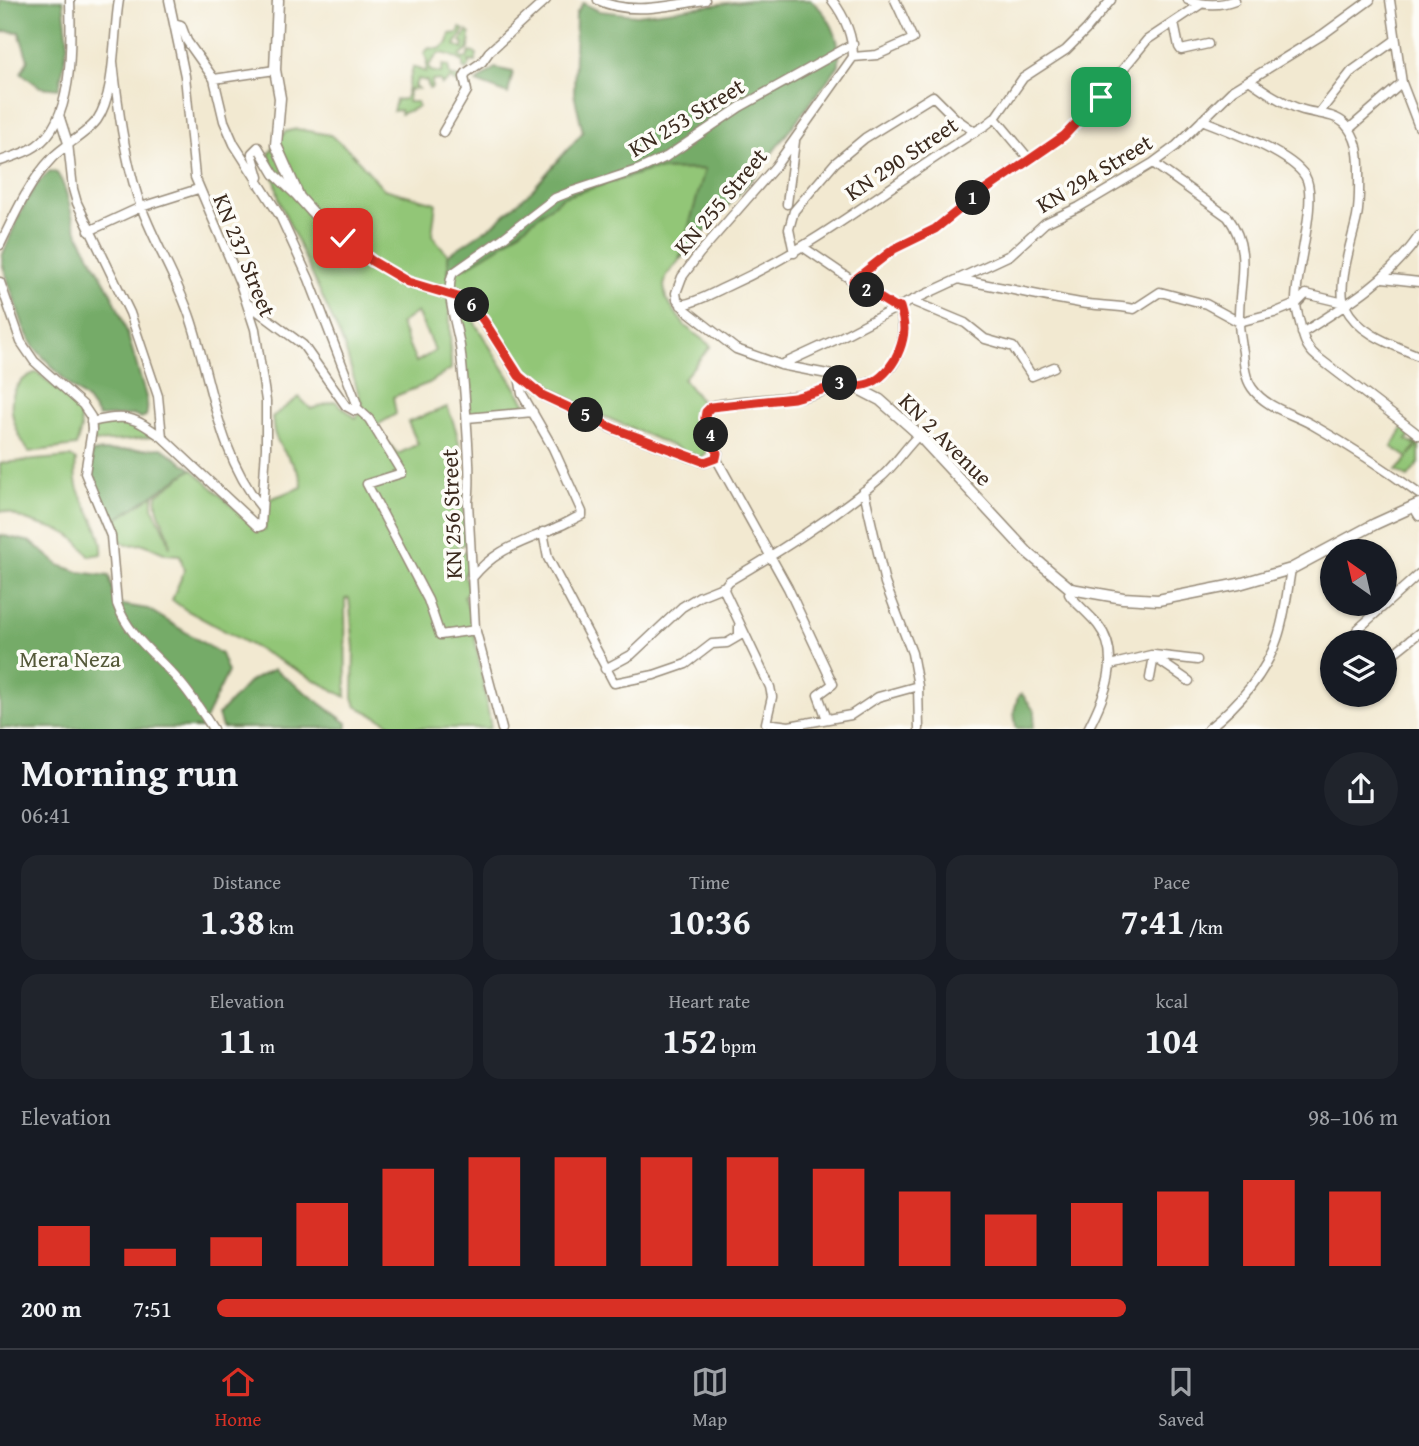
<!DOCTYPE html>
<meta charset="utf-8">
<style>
:root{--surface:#171b24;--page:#20242c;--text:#f1f3f6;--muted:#9ea1a6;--line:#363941;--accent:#d93025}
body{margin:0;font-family:"Gentium Book Plus",serif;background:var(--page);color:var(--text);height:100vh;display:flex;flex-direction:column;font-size:26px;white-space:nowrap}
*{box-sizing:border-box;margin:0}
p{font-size:23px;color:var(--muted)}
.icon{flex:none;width:38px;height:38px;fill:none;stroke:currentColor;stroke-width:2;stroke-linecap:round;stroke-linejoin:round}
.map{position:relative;height:729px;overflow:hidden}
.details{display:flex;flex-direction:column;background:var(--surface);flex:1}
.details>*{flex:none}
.needle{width:46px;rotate:326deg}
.controls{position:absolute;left:1320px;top:539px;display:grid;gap:14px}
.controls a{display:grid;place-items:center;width:77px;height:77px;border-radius:50%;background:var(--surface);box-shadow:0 2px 5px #0004;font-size:35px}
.pin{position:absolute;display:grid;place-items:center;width:60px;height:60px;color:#fff;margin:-30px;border-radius:14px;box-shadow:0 4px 10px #0006}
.km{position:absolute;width:35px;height:35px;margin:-18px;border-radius:50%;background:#222;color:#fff;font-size:19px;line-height:35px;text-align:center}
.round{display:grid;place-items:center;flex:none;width:74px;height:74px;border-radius:37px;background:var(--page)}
.overview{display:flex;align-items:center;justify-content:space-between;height:119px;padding:0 21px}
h1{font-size:38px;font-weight:700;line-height:52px}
.metrics{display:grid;grid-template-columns:repeat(3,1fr);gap:10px;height:119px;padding:7px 21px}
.metrics div{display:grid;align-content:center;border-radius:18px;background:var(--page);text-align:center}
.metrics b{font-size:35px;font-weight:700}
.metrics small{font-size:19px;font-weight:400}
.metrics p{font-size:19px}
.chart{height:196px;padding:14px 21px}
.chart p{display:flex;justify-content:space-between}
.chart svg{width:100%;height:126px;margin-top:7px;stroke:var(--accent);stroke-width:6}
ul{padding:0 21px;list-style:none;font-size:23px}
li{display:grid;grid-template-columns:112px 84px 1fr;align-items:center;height:52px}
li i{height:18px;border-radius:9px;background:var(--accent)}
.tab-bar{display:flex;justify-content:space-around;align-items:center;height:98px;border-top:2px solid var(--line);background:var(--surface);font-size:19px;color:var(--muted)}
.tab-bar a{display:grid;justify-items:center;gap:4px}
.tab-bar .on{color:var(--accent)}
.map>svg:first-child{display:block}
.green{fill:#92c677;stroke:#66784a;stroke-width:2;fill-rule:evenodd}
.forest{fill:#75ab68;stroke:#586a43;stroke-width:2}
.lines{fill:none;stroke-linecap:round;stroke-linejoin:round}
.minor-casing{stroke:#968a78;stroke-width:11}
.major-casing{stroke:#968a78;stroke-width:13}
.minor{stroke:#fff;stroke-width:8}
.major{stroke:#fff;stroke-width:10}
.route-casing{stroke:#fff;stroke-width:14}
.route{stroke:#d93025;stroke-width:9}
.labels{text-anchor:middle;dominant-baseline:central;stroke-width:7;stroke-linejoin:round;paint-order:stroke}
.street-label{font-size:23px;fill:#3b2a1e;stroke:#fdfcf7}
.park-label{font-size:23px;fill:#555939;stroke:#fdfcf7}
</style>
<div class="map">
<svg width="1419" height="729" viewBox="0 0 1419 729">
<rect width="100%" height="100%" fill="#fdfcf7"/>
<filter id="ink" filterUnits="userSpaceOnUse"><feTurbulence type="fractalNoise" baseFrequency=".0143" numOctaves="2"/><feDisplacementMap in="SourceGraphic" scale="14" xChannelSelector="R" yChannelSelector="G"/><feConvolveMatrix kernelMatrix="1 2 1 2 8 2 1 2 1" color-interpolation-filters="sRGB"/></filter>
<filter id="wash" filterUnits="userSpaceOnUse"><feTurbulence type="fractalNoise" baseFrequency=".00686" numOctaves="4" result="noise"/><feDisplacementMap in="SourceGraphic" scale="28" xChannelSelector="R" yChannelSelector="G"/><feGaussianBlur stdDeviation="1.57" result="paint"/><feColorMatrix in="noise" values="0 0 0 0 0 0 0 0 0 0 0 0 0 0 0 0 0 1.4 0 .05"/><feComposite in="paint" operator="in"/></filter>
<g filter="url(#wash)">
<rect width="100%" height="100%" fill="#f2e9d1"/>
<path class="green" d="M 460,28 L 464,30 L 455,45 L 463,49 L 464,44 L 461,41 L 467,31 L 470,34 L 469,49 L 460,56 L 463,59 L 467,58 L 470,52 L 477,54 L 475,62 L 469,61 L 469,67 L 466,70 L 463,68 L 463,62 C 456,58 448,53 439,53 L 429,65 L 430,71 L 441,73 L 443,65 L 448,66 L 450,76 L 467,80 L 464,88 L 450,79 L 442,85 L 440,80 L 432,81 L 432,88 L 429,89 L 427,81 L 418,79 L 414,87 L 418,89 L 409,90 L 408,102 L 417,102 L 418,107 L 401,114 L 400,110 L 393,111 L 396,100 L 405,99 L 413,67 L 426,72 L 427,60 L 424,53 L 429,48 L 439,49 L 448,43 L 450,34 L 458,33 Z
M 297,129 L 330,135 L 349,150 L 384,189 L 436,203 L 432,235 L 448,255 L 451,369 L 429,383 L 393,397 L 396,414 L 374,427 L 398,454 L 418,444 L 408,422 L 447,407 C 468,448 462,499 465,544 L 446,552 L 450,569 L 460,566 L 459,555 L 467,550 C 468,560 471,569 463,576 L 467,580 L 469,590 L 464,596 L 471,615 L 491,728 L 398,728 L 356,706 L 353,697 L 354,648 L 349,598 L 345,599 L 346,697 L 186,610 L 172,600 L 184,571 L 180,555 L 166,554 L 144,544 L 126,545 L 116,537 L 111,523 L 154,494 C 150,511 158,517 165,531 C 167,536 168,542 170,547 C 170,525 154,517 157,495 L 192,469 L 259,531 L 265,530 L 264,514 L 267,500 L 302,487 C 302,467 281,454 275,435 C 273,430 273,423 272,417 L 299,397 L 311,409 L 335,401 L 356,418 L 363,409 L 344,345 L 280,203 L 269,154 L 285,132 ZM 417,312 L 435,351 L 416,362 L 400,324 Z
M 706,169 L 679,261 L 667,275 L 664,286 L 666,299 L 685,326 L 711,346 L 683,379 L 702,402 L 697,422 L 708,450 L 702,459 L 534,386 L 524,376 L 481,306 L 452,283 L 452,267 L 466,267 L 499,247 L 563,197 L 650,170 Z
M 457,301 L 466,309 L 529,409 L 469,416 L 456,307 Z
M 37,372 L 79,409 L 81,429 L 76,446 L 29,452 C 9,422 0,386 37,372 Z
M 126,423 L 137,424 L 152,437 L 130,440 L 93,442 L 96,426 Z
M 1404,427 L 1412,432 L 1407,440 L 1416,445 L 1409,456 L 1418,445 L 1414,443 L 1419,438 L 1419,463 L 1408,477 L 1396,471 L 1408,458 L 1392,447 Z
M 71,457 L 76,460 C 75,469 75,480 78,489 C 86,510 104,530 102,554 L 89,556 C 68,525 57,532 26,520 C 16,517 11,511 0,511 L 0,463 Z"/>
<path class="forest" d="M 0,0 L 63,0 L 68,42 L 59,89 L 40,87 L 21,73 L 28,60 L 19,32 L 5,31 L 0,33 Z
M 750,0 L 811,0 C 831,17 841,39 839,65 L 753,178 L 679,261 L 705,169 L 650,170 L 563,197 L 499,247 L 466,267 L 452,267 L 452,283 L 481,306 L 450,287 L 448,255 L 493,225 L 532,190 L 583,132 L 574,94 L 576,14 L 583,3 L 599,11 L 637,15 Z
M 495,68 L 513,72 L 508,94 L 476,82 Z
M 50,171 L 57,173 C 69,190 69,213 78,233 C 87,252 99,270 109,289 C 124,318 132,349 141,380 C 144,392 150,404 146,416 L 141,418 L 135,415 L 99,417 L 86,399 L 70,386 L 33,346 L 24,328 L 2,263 L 2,256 C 14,229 26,190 50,171 Z
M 162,448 L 192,469 L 111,523 L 94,490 L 91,452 Z
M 0,535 L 31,542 L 59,565 L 79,572 L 109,576 L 117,604 L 148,609 L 221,654 L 228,672 L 201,728 L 0,728 Z
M 274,669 L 347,723 L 347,728 L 222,728 L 218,715 L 250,681 Z
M 1022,694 L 1035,712 L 1033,728 L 1016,728 L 1014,712 L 1018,696 Z"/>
</g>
<g filter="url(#ink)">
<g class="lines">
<g class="minor-casing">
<path id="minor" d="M 169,0 L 185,76 L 195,177 L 240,283 L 255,329 L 266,401 L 266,448 L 261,526
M 598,0 C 630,16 671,5 705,0
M 832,0 C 845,17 853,35 853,57 L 775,167 L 699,254 L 682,277 L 676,293 L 677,299 L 686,310 L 736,349 L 781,365 L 848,378
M 1188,0 C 1203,5 1220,6 1235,0
M 1390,0 L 1402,83 L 1419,127
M 174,23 L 181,25 L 187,41 L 214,79 L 224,121 L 234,144 L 280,216 L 309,279 L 357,404 L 355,411 L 346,406 L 303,345 L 248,304
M 1174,23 L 1179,47 L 1181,50 L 1208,44
M 853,57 L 877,55 L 913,39 L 895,0
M 113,62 C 118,108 124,154 138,198 C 152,240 177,277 191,320 C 212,384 218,454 262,508
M 214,79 L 275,70
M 1249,80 C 1265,91 1282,103 1300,109 C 1314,114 1334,113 1345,124 C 1357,137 1359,152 1359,169 C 1359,185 1360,201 1357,217 C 1353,238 1336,286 1345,306 C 1358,334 1393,345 1419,356
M 1319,113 L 1352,71 L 1394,41
M 59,115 L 68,143 L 73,189 L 77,203 L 130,313 L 158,396 L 162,437 L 258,527 L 261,526
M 995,118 L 1030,160
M 1202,120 C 1229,131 1289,152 1305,176 C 1319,199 1295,271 1296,302 C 1296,309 1298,316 1300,323 C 1303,336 1305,347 1316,356 L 1419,435
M 1349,129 L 1402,83
M 443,132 L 467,91 L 464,77 L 466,73 L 482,62 L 489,52 L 546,0
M 0,161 C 12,157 26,153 36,146 C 75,120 71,41 70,0
M 1153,163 L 1228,217 C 1253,252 1238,282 1239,321 C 1239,331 1241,342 1243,352 C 1244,365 1245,378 1252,388 C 1266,408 1291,413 1311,424 C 1348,445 1384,468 1419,494
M 257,183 L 259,177 L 252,153 L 258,147 L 274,174 L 298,197
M 787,204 L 795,141
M 89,231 L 141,207 L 198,189
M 0,245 C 14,216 29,182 52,158 C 64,145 87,134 97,120 C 116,93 113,33 119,0
M 803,247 L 853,281 L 894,249 L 935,229 L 970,200 L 1064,136 L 1083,118 L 1147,40 L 1201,4
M 794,253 L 789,229 L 794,211 L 835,163 L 865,138 L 933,96 L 955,118 L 975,132
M 1383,278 L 1419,282
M 962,280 C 1001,287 1041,296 1080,303 C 1099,306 1116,305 1134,309 L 1160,292 L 1206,304 L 1239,322 L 1274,313 L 1296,304 L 1306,294 L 1344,303
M 853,281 L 896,308
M 0,282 L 21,342 L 34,361 L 83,405 L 91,417 L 92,430 L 85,473 L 111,536 L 117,604 C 129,637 156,654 178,680 C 191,694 202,712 213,729
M 912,301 L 965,323 L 985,339 L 1013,347 L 1032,376 L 1054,367
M 681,305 C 699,302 714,292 730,285 C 823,243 899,177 986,125 L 995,118 L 1023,78 L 1066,50 L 1086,30 L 1111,0
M 1302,333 C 1345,306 1390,279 1419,236
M 781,365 L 835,340 L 896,308 L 1010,255 L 1045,223 L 1079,207 L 1153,163 L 1176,146 L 1233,90 L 1322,35 L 1370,0
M 856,386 C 863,384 871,383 878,379 C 902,365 907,331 899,307
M 357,408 L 369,419 L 402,473 L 367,484 L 428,600 L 440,635 L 476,630
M 467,418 L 533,412
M 91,422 C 128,414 132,416 162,437
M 716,458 L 788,588 L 833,684 L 818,695 L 827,719
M 864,491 L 885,583 L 912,653 L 918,686 L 919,729
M 1413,506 L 1419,516
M 543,532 L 548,558 L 614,683 L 654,675 L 686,664 L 712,644 L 727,643 L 739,636 L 739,626
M 472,578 C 497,547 523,543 557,527 C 565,524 573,519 582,515 L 582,512 L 553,448 L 522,394 L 519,376
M 1071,589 L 1069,594 L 1071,597 C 1079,606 1090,615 1098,625 C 1123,657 1104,698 1088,729
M 1357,630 L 1419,574
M 1154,655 L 1197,660
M 1384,661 L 1419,633
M 1110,665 L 1151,655 L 1189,681
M 605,669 L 631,655 L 682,607 L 700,596 L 725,586
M 1150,678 L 1154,656
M 918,686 L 878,697 L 851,715 L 789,726 L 766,723 L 772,697 L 770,687 L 724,590 L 725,586 L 729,581 C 780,551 833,518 879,479 C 894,467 904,449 919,435
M 502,729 L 475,628 L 468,502 C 471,482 469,463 468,443 C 466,411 464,378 460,346 C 457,326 444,290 453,273 L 503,238 L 555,198 L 570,192 L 640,169 L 666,157 L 740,107 L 853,44
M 1208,729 C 1238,705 1265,675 1277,639 C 1285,617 1287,592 1291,569"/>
</g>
<g class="major-casing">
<path id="major" d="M 278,0 L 275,70 L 280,98 L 276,145 L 299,197 L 315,215 L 372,261 L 408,282 L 468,300 L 484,321 L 519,376 L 543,395 L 615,429 L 705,462 L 716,458 L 717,453 L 705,418 L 706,412 L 711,407 C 756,396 806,406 848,378 L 851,385 L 880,400 L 915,431 L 1027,552 L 1071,589 L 1123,598 L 1158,600 L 1239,584 L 1291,569 L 1375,524 L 1419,504"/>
</g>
<use href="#minor" class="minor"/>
<use href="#major" class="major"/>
</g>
</g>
<g class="lines" filter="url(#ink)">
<g class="route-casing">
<path id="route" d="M 343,238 L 372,261 L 408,282 L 468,300 L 484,321 L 519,376 L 542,395 L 615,429 L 705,462 L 716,458 L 717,453 L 705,418 L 706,412 L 711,407 L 794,398 L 836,386 L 848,378 L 851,385 C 881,391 903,355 904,329 C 904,321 902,314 900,307 L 896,308 L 853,281 L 894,249 L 935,229 L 971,200 L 1064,136 L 1101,97"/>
</g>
<use href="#route" class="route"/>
</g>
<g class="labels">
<g class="street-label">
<text transform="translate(686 117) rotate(-31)">KN 253 Street</text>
<text transform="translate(901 158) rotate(-34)">KN 290 Street</text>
<text transform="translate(1094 173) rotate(-31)">KN 294 Street</text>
<text transform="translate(720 201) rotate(-50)">KN 255 Street</text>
<text transform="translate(245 255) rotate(68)">KN 237 Street</text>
<text transform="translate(946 439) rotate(45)">KN 2 Avenue</text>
<text transform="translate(451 514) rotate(-92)">KN 256 Street</text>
</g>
<g class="park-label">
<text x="70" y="658">Mera Neza</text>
</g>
</g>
</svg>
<div class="controls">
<a><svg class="needle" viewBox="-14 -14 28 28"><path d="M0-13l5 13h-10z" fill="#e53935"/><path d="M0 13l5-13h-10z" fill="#9ea1a6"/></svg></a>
<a><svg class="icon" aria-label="layers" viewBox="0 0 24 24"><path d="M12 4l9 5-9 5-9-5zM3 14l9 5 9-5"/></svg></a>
</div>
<div class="pin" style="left:1101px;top:97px;background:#1e9e55"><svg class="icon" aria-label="arrive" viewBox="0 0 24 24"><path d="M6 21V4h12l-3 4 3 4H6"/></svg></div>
<div class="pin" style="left:343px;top:238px;background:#d93025"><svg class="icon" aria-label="check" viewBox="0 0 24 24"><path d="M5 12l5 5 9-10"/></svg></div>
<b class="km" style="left:973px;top:198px">1</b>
<b class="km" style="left:867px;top:290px">2</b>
<b class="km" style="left:840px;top:383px">3</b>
<b class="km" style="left:711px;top:435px">4</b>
<b class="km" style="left:586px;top:415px">5</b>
<b class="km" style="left:472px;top:305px">6</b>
</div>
<section class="details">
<div class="overview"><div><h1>Morning run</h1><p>06:41</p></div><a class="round"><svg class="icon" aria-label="share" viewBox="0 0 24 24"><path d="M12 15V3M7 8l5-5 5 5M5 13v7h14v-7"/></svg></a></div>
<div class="metrics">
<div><p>Distance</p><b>1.38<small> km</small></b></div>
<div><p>Time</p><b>10:36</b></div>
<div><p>Pace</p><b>7:41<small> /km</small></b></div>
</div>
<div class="metrics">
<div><p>Elevation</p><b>11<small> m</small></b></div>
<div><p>Heart rate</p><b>152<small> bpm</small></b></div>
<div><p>kcal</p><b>104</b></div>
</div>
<div class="chart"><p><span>Elevation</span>98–106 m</p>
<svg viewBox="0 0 160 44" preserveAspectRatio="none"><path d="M5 44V30M15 44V38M25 44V34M35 44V22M45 44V10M55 44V6M65 44V6M75 44V6M85 44V6M95 44V10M105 44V18M115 44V26M125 44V22M135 44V18M145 44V14M155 44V18"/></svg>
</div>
<ul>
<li><b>200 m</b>7:51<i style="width:77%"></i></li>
</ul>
</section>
<nav class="tab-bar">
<a class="on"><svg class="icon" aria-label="home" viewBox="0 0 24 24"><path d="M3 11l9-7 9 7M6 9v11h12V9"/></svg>Home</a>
<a><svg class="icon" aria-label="map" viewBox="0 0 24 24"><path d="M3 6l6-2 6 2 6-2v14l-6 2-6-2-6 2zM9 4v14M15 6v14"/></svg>Map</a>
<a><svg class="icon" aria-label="saved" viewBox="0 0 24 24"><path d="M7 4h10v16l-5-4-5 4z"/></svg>Saved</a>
</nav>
